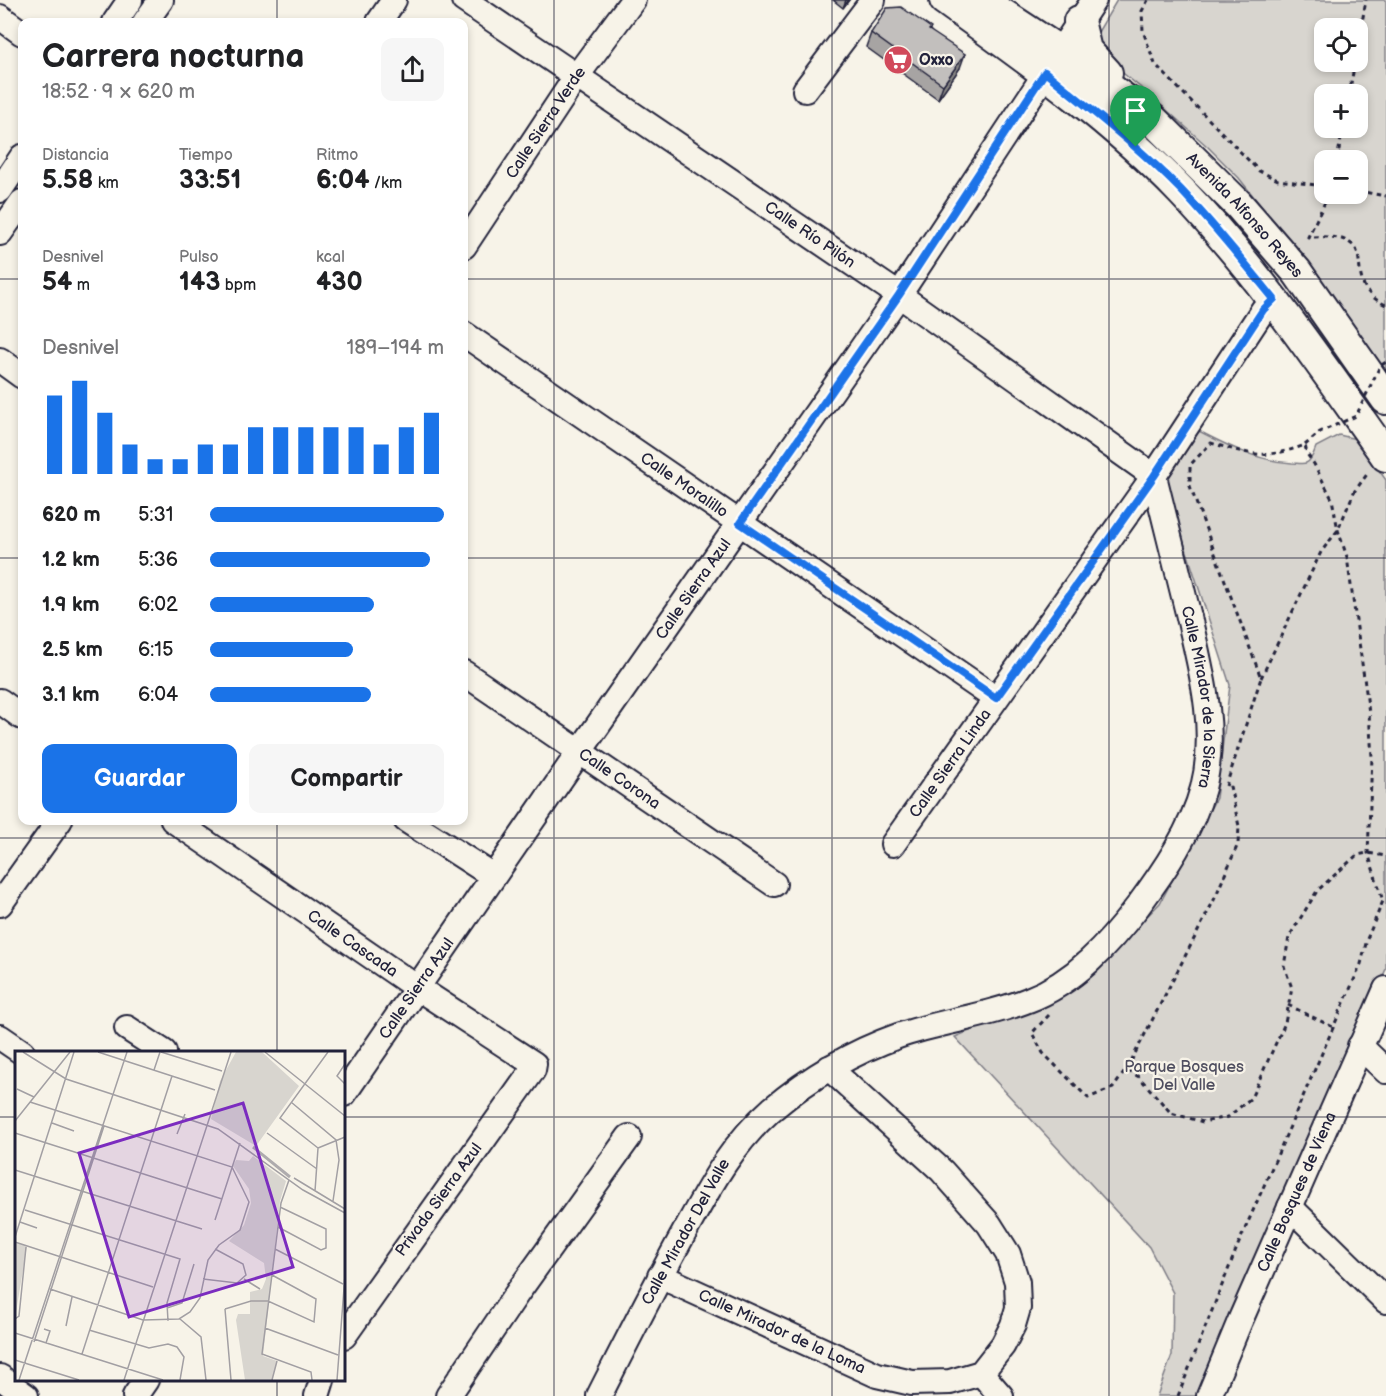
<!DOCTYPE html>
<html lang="es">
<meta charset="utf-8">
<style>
:root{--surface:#fff;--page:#f6f6f6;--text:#202124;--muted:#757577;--accent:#1a73e8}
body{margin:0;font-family:"Balsamiq Sans",sans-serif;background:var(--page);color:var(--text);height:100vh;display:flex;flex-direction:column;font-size:22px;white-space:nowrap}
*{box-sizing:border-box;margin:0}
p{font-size:20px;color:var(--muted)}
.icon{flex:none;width:33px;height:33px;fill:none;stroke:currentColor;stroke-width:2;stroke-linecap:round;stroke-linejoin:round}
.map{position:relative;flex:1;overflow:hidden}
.drawer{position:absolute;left:18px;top:18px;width:450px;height:807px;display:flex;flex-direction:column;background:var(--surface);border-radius:12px;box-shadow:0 3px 9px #0003}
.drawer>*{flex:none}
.fabs{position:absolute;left:1314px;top:18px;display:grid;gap:12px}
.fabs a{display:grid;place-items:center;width:54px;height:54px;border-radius:12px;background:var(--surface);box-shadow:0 3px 9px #0003;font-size:30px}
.pin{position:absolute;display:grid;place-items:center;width:51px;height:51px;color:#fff;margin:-62px -26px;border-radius:50% 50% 50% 0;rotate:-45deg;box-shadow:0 0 6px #0007}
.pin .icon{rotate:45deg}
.round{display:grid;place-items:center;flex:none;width:63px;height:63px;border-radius:12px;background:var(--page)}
.headline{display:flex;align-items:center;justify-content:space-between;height:102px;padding:0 24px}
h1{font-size:33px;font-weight:700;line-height:45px}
.stats{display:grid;grid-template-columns:repeat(3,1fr);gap:9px;height:102px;padding:6px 24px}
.stats div{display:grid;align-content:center}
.stats b{font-size:26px;font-weight:700}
.stats small{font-size:16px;font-weight:400}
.stats p{font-size:16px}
.chart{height:168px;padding:12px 24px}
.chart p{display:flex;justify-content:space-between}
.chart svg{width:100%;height:108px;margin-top:6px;stroke:var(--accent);stroke-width:6}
.button{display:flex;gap:12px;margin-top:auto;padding:12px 24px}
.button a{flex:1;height:69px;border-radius:12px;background:var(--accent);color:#fff;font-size:24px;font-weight:700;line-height:69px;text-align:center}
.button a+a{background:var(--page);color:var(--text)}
ul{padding:0 24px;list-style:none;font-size:20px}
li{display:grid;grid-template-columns:96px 72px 1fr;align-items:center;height:45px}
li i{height:15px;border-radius:8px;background:var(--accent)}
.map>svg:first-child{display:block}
.green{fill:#d8d5cf;stroke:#7d7c85;stroke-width:1.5;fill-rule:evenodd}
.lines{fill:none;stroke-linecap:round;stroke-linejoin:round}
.minor-casing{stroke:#22223b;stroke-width:28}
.major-casing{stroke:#22223b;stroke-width:34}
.path{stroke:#22223b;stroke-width:3;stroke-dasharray:4.5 4.5;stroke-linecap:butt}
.minor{stroke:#f7f3e8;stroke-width:24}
.major{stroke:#f7f3e8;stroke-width:30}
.path-bridge{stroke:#22223b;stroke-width:3;stroke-dasharray:4.5 4.5;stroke-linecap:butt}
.wall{fill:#a7a4a3;stroke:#22223b;stroke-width:1.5}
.shaded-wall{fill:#888684;stroke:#22223b;stroke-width:1.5}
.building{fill:#c2bfbd;stroke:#22223b;stroke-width:1.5}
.route-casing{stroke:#fff;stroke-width:12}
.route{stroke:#1a73e8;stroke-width:8}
.grid{fill:none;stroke:#22223b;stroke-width:1.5;stroke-opacity:0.55}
.labels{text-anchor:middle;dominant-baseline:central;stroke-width:4.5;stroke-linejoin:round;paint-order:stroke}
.poi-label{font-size:16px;font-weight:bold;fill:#22223b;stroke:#f7f3e8;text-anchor:start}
.street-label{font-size:16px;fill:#22223b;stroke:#f7f3e8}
.park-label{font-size:16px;fill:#504f60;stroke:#f7f3e8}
.inset-river{fill:none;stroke:#aeabad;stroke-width:3}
.inset-road{fill:none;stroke:#a29fa3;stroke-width:1.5}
.view{fill:#7b2cbf;fill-opacity:0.15;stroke:#7b2cbf;stroke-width:3}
.inset-edge{fill:none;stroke:#22223b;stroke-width:3}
</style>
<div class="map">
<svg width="1386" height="1396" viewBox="0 0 1386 1396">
<rect width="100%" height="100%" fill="#f7f3e8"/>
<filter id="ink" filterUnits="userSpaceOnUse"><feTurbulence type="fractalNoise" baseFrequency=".0167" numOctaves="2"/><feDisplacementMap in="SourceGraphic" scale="12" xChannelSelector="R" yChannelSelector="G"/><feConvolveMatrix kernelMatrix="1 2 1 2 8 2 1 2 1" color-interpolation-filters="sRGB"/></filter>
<g filter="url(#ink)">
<path class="green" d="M 1117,0 L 1386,0 L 1386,370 L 1384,371 L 1265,211 L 1239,178 L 1207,146 L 1151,96 L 1102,56 L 1096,44 L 1098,32 ZM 1324,28 L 1358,28 L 1358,62 L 1324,62 ZM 1324,94 L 1358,94 L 1358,128 L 1324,128 ZM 1324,160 L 1358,160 L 1358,194 L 1324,194 Z
M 1199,431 C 1228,446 1258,461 1292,463 C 1296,463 1303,464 1306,463 C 1312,461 1314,452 1316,447 L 1339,435 L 1356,439 L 1386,480 L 1386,969 L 1200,1396 L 1157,1396 L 1172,1355 L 1173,1293 L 1149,1247 L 955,1037 L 1047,999 L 1110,954 L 1160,903 L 1216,798 L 1230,685 L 1161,471 L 1182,432 Z"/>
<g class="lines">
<g class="minor-casing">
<g id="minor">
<path id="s1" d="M 464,0 L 899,295 L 1154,476 C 1165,522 1177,567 1188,613 C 1201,669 1218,730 1203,788 C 1192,830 1164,871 1138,906 C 1109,944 1074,983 1028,1000 C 986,1017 941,1021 898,1036 C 853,1052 809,1078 772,1109 C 731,1145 710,1186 684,1233 C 654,1287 627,1341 599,1396"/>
<path d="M 0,17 L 22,33"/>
<path d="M 115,22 L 130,0"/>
<path d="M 145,22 L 161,0"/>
<path d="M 379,22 L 394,0"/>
<path d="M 805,90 L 873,0"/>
<path d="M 0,190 L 22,157"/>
<path d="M 0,233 L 22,202"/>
<path id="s2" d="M 464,246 L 576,77 L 633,0"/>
<path id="s3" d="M 464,334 L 995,698"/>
<path d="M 0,360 L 22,376"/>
<path id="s4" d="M 464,673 L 774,884"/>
<path d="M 0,701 L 22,717"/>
<path id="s5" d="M 173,820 L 416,987 L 534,1064 L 533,1070 L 344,1336"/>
<path d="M 406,820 L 493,876"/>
<path id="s6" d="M 893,844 L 1154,476 L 1263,310 L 1274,299"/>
<path d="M 0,904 L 60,820"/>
<path d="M 127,1028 L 164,1052"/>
<path d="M 0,1037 L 22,1052"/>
<path d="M 1360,1046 L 1386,1071"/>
<path id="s7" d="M 344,1094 L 580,751 L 899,295 L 1094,0"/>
<path d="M 1290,1207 L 1386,1301"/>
<path id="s8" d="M 660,1276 L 877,1375 L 912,1383 L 950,1382 L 981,1373 L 1003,1345 L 1013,1325 L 1018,1308 L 1017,1282 L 1008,1254 L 989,1224 L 942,1171 L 829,1068"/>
<path d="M 981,1373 L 1001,1396"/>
<path d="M 0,1377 L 26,1396"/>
<path d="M 135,1396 L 146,1380"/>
<path d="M 317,1396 L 322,1380"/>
<path d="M 448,1396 L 518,1292 L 629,1137"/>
<path id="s9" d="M 1209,1396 L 1240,1321 L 1386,989"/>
</g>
</g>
<g class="major-casing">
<g id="major">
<path d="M 945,0 C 1027,59 1111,118 1181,191 C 1259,272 1321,365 1386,456"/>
<path id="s10" d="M 981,0 L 1059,51 L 1153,120 L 1238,204 L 1297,272 L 1386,399"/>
<path d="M 1079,21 L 1086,50 L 1107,73"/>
</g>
</g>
<path class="path" d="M 1148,0 L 1142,11 L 1143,31 L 1155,64 L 1259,171 L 1278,180 L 1324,186
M 1358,45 L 1366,0
M 1349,94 L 1355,62
M 1337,160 L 1343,128
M 1358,191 L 1386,196
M 1329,194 L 1308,237 C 1321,237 1339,235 1350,243 C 1369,254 1346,287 1386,305
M 1261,678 L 1321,552 L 1338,530 L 1354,492 L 1368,473
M 1288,1005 L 1333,1027
M 1049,1015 L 1032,1033 L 1043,1053 L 1088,1098 L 1113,1088 L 1126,1070 L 1139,1077 L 1171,1113 L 1203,1122 L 1228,1117 L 1251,1098 L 1285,1023 L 1292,988 L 1284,966 L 1289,937 L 1317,891 L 1357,855 L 1368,853 L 1386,856
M 1127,1069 L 1214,900 L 1238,844 L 1239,826 L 1229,782
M 1178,1396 L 1238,1245 L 1361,964 L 1367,939 L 1383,901 L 1368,853 L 1372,757 L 1369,713 L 1347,557 L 1338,530 L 1332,499 L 1314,464 L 1307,454 L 1305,445 C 1263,460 1252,455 1211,443 L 1190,465 L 1190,486 L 1261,678 L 1226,786"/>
<use href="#minor" class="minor"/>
<use href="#major" class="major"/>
<path class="path-bridge" d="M 1305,445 L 1320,432 L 1356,416 L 1380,366 L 1386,362"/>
</g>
<path class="wall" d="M 833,0 L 849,0 L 843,8 Z
M 930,30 L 960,68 L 938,99 L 866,47 L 871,33 Z"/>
<path class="shaded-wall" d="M 846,0 L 849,0 L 843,8 Z
M 965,54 L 960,68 L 938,99 L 943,85 Z"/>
<path class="building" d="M 901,7 L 931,28 L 929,30 L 965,54 L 943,85 L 871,33 L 887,8 Z"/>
</g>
<g class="lines" filter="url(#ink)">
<g class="route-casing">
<path id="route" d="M 1045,72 C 1091,110 1139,147 1181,190 C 1214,225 1244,262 1274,299 L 1263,310 L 1154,476 L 996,698 L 740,523 L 899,295 Z"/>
</g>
<use href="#route" class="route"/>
</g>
<path class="grid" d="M 277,0 L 277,22M 554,0 L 554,1396M 832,0 L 832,1396M 1109,0 L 1109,1396M 0,279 L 22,279M 464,279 L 1386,279M 0,558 L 22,558M 464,558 L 1386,558M 277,820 L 277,1052M 0,838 L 1386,838M 0,1117 L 16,1117M 344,1117 L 1386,1117M 277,1380 L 277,1396"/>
<defs>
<g id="supermarket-disc" transform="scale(1.5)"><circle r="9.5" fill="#d1495b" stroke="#f7f3e8"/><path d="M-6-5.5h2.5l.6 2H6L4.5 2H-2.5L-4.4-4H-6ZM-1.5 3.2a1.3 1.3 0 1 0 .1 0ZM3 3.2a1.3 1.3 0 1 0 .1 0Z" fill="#fff"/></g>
</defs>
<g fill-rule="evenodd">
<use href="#supermarket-disc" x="898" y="60"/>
</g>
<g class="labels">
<g class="poi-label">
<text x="919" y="60">Oxxo</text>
</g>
<g class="street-label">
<text stroke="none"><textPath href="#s2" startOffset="148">Calle Sierra Verde</textPath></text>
<text stroke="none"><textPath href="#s10" startOffset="342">Avenida Alfonso Reyes</textPath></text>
<text stroke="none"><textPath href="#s1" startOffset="418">Calle Río Pilón</textPath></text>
<text stroke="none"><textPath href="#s3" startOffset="267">Calle Moralillo</textPath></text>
<text stroke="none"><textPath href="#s7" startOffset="614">Calle Sierra Azul</textPath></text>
<text stroke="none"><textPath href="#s1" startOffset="1065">Calle Mirador de la Sierra</textPath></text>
<text stroke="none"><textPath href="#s6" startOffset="99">Calle Sierra Linda</textPath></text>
<text stroke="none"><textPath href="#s4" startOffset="188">Calle Corona</textPath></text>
<text stroke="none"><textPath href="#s5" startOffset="218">Calle Cascada</textPath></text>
<text stroke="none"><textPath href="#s7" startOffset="128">Calle Sierra Azul</textPath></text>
<text stroke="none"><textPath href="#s9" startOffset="222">Calle Bosques de Viena</textPath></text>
<text transform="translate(439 1200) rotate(-54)">Privada Sierra Azul</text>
<text transform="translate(686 1232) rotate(-61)">Calle Mirador Del Valle</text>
<text stroke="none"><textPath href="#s8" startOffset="134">Calle Mirador de la Loma</textPath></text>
</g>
<g class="park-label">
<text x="1184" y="1067">Parque Bosques<tspan x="1184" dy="18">Del Valle</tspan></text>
</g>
</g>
<g transform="translate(15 1051)">
<rect width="330" height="330" fill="#f7f3e8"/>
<path d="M 221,1 L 247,1 L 284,35 L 241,95 L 196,68 L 205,30 ZM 238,105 L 271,130 L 265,150 L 248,305 L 262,310 L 257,329 L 230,329 L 221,269 L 223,263 L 235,263 L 235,241 L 247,238 L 251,228 L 249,212 L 214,190 L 229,174 L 236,152 L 234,138 L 218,115 L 221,109 L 234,110 ZM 0,191 L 12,195 L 0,267 Z" fill="#d8d5cf"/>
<path class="inset-river" d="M 238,96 L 275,126"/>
<path class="inset-road" d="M 8,1 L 51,28 L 203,78 L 288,139 L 330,162M 83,1 L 200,39M 146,1 L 207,20M 250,1 L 330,65M 330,13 L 322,25 L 330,33M 139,19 L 145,1M 2,38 L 19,46M 15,51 L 217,116 L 234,151 L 225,179 L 204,194 L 193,209 L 185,247 L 175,261 L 164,268 L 128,269 L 35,238M 276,51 L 321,89 L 324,109 L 318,150M 0,70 L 55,1M 37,72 L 59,80M 0,82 L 207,148M 252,82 L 302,118M 162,83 L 170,63M 303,97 L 330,86M 0,119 L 187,178M 279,127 L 330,158M 274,129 L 266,152 L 247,303 L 296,321 L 297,329M 300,140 L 303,97 L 265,67 L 313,1M 10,159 L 165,208 L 152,252 L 153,270M 200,169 L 225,92M 5,171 L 22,177M 263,176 L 306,199 L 311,197 L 311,178 L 265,156M 0,186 L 59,1M 0,191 L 138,236M 260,198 L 328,233M 188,228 L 222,232 L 231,224 L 228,213 L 200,198M 229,228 L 245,238M 152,257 L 167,252 L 179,213M 210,258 L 236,250 L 253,250 L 299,271 L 301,248 L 257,224M 210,258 L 216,329M 0,268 L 4,265 L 11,196M 165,268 L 186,286 L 191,329M 51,275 L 57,246M 250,277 L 323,304M 29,278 L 35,280 L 31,292M 74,279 L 134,297 L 153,293 L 162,296 L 169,306 L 165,329M 0,282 L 148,329M 19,291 L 89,75M 67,303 L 157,25M 0,309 L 64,329M 4,329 L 112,1M 109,329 L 216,1M 257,329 L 262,310M 322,329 L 330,224"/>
<path class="view" d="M 228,52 L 278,216 L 114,266 L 64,102 Z"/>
<rect width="330" height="330" class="inset-edge"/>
</g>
</svg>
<div class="fabs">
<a><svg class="icon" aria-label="locate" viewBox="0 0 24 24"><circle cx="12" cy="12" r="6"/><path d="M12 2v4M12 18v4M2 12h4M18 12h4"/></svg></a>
<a>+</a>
<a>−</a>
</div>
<div class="pin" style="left:1136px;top:147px;background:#1e9e55"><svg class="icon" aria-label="arrive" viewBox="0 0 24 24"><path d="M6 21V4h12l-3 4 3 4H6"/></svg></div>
<section class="drawer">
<div class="headline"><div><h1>Carrera nocturna</h1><p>18:52 · 9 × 620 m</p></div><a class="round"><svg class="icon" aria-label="share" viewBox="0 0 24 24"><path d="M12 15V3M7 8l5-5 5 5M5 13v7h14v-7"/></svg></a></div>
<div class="stats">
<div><p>Distancia</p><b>5.58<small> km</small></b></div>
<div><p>Tiempo</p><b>33:51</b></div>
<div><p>Ritmo</p><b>6:04<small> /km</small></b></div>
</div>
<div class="stats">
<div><p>Desnivel</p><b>54<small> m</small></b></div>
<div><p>Pulso</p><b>143<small> bpm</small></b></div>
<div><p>kcal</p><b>430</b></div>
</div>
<div class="chart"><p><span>Desnivel</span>189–194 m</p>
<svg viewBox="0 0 160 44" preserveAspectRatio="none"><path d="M5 44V12M15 44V6M25 44V19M35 44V32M45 44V38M55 44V38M65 44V32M75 44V32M85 44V25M95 44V25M105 44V25M115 44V25M125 44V25M135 44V32M145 44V25M155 44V19"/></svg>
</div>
<ul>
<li><b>620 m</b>5:31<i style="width:100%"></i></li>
<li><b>1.2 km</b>5:36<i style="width:94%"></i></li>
<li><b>1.9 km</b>6:02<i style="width:70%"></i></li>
<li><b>2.5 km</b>6:15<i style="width:61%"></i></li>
<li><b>3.1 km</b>6:04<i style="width:69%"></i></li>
</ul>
<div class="button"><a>Guardar</a><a>Compartir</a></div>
</section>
</div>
